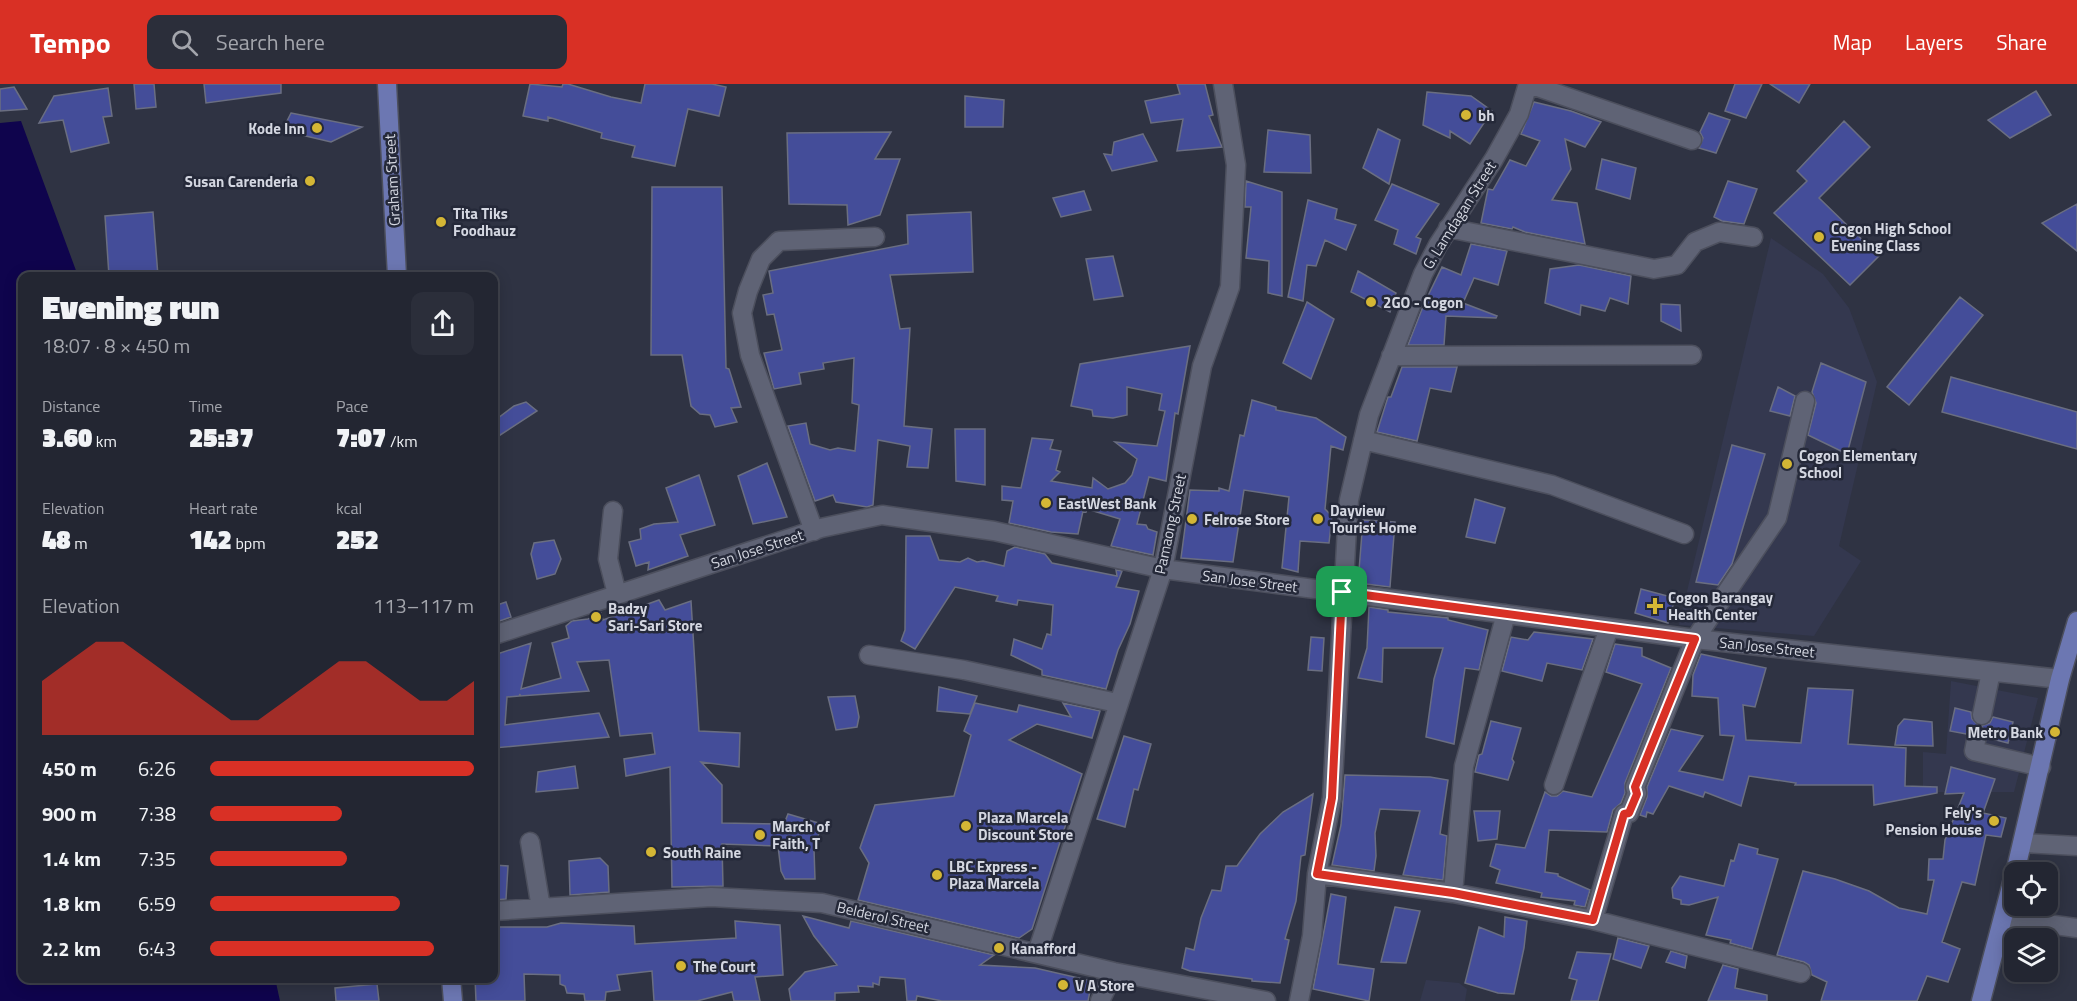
<!DOCTYPE html>
<meta charset="utf-8">
<style>
:root{--surface:#232632;--page:#2b2e3a;--text:#f1f3f6;--muted:#a3a5ac;--line:#40434d;--accent:#d93025}
body{margin:0;font-family:"Titillium Web",sans-serif;background:var(--page);color:var(--text);height:100vh;display:flex;flex-direction:column;font-size:22px;white-space:nowrap}
*{box-sizing:border-box;margin:0}
p{font-size:20px;color:var(--muted)}
.icon{flex:none;width:33px;height:33px;fill:none;stroke:currentColor;stroke-width:2;stroke-linecap:round;stroke-linejoin:round}
.map{position:relative;flex:1;overflow:hidden}
.details{position:absolute;left:18px;top:188px;width:480px;height:711px;display:flex;flex-direction:column;background:var(--surface);border-radius:12px;box-shadow:0 3px 15px #0003,0 0 0 2px var(--line)}
.details>*{flex:none}
.buttons{position:absolute;left:2004px;top:778px;display:grid;gap:12px}
.buttons a{display:grid;place-items:center;width:54px;height:54px;border-radius:12px;background:var(--surface);box-shadow:0 3px 15px #0003,0 0 0 2px var(--line);font-size:30px}
.pin{position:absolute;display:grid;place-items:center;width:51px;height:51px;color:#fff;margin:-26px;border-radius:12px;box-shadow:0 3px 9px #0006}
.round{display:grid;place-items:center;flex:none;width:63px;height:63px;border-radius:12px;background:var(--page)}
.head{display:flex;align-items:center;justify-content:space-between;height:102px;padding:0 24px}
h1{font-size:33px;font-weight:800;line-height:45px}
.metrics{display:grid;grid-template-columns:repeat(3,1fr);gap:9px;height:102px;padding:6px 24px}
.metrics div{display:grid;align-content:center}
.metrics b{font-size:26px;font-weight:800}
.metrics small{font-size:16px;font-weight:400}
.metrics p{font-size:16px}
.chart{height:168px;padding:12px 24px}
.chart p{display:flex;justify-content:space-between}
.chart svg{width:100%;height:108px;margin-top:6px;fill:var(--accent);opacity:.7}
ul{padding:0 24px;list-style:none;font-size:20px}
li{display:grid;grid-template-columns:96px 72px 1fr;align-items:center;height:45px}
li i{height:15px;border-radius:8px;background:var(--accent)}
header{display:flex;align-items:center;gap:36px;box-sizing:border-box;height:84px;padding:0 30px;background:var(--accent);color:#fff}
header strong{font-size:28px}
nav{display:flex;gap:33px;margin-inline-start:auto;font-size:21px}
.search{width:420px;height:54px;background:var(--page);display:flex;align-items:center;gap:15px;box-sizing:border-box;padding:0 21px;border-radius:12px;color:var(--muted);font-size:22px}
.map>svg:first-child{display:block}
.built{fill:#34384f}
.water{fill:#0f044d}
.building{fill:#444d99;stroke:#6a6e81;stroke-width:1.5}
.lines{fill:none;stroke-linecap:round;stroke-linejoin:round}
.minor-casing{stroke:#4c4f5d;stroke-width:21}
.major-casing{stroke:#4c4f5d;stroke-width:21}
.minor{stroke:#5f6375;stroke-width:18}
.major{stroke:#6c77b2;stroke-width:18}
.route-casing{stroke:#fff;stroke-width:12}
.route{stroke:#d93025;stroke-width:8}
.poi-dot{fill:#d4b635;stroke:#252939;stroke-width:2}
.labels{text-anchor:middle;dominant-baseline:central;stroke-width:5;stroke-linejoin:round;paint-order:stroke}
.poi-label{font-size:15px;font-weight:bold;fill:#d4d7e1;stroke:#252939;text-anchor:start}
.street-label{font-size:15px;fill:#d4d7e1;stroke:#252939}
</style>
<header>
<strong>Tempo</strong>
<div class="search"><svg class="icon" aria-label="search" viewBox="0 0 24 24"><circle cx="10" cy="10" r="6"/><path d="M15 15l6 6"/></svg>Search here</div>
<nav><a>Map</a><a>Layers</a><a>Share</a></nav>
</header>
<div class="map">
<svg width="2077" height="917" viewBox="0 0 2077 917">
<rect width="100%" height="100%" fill="#2f3343"/>
<path class="built" d="M 1771,154 L 1823,190 L 1849,224 L 1877,298 L 1839,462 L 1861,477 L 1814,552 L 1679,541 Z
M 1951,597 L 2038,614 L 2014,708 L 1923,708 L 1923,668 L 1946,670 Z
M 1426,896 L 1459,899 L 1467,905 L 1465,917 L 1420,917 Z"/>
<path class="water" d="M 21,37 L 78,192 L 22,192 L 22,894 L 275,894 L 280,917 L 0,917 L 0,39 Z"/>
<path class="building" d="M 134,0 L 154,0 L 156,23 L 136,25 Z
M 204,0 L 281,0 L 281,9 L 206,19 Z
M 530,0 L 562,3 L 563,0 L 568,0 L 611,13 L 641,19 L 645,0 L 712,0 L 726,3 L 719,32 L 688,25 L 675,82 L 632,73 L 635,62 L 601,54 L 602,49 L 548,33 L 548,37 L 523,32 Z
M 1177,0 L 1205,0 L 1213,31 L 1209,32 L 1222,63 L 1177,67 L 1183,35 L 1151,39 L 1145,17 L 1180,10 Z
M 1735,0 L 1762,0 L 1746,34 L 1725,27 Z
M 1770,0 L 1810,0 L 1799,19 Z
M 14,3 L 27,25 L 0,27 L 0,5 Z
M 108,4 L 112,32 L 103,33 L 109,59 L 71,68 L 63,36 L 39,39 L 54,12 Z
M 2036,7 L 2051,31 L 2010,54 L 1988,36 Z
M 1427,8 L 1471,12 L 1492,27 L 1470,60 L 1450,47 L 1450,54 L 1423,41 Z
M 965,12 L 1004,16 L 1003,43 L 965,43 Z
M 1534,18 L 1571,27 L 1601,38 L 1585,63 L 1565,55 L 1571,85 L 1552,116 L 1577,119 L 1585,160 L 1525,148 L 1513,143 L 1512,145 L 1481,139 L 1488,105 L 1493,106 L 1510,76 L 1526,82 L 1540,57 L 1521,50 Z
M 291,29 L 362,43 L 331,58 L 289,48 L 285,41 Z
M 1709,29 L 1730,36 L 1716,69 L 1699,64 L 1703,54 L 1700,48 Z
M 1844,37 L 1870,63 L 1819,114 L 1879,172 L 1850,201 L 1774,129 L 1807,97 L 1797,87 Z
M 1378,45 L 1400,56 L 1389,100 L 1363,84 Z
M 1268,46 L 1310,51 L 1311,89 L 1264,88 Z
M 891,48 L 875,75 L 900,75 L 880,131 L 848,141 L 847,121 L 789,120 L 787,49 Z
M 1143,50 L 1157,77 L 1112,87 L 1104,70 L 1112,71 L 1114,58 Z
M 1602,75 L 1636,84 L 1630,115 L 1596,105 Z
M 1246,97 L 1282,108 L 1282,212 L 1268,209 L 1269,177 L 1246,174 L 1251,123 L 1245,123 Z
M 1728,97 L 1757,105 L 1744,140 L 1722,137 L 1714,133 Z
M 1392,100 L 1439,120 L 1416,153 L 1421,155 L 1416,170 L 1394,160 L 1398,146 L 1375,136 Z
M 652,103 L 722,103 L 726,284 L 729,285 L 741,323 L 731,324 L 737,338 L 715,343 L 710,331 L 700,330 L 691,322 L 682,271 L 651,271 Z
M 1084,107 L 1091,126 L 1061,133 L 1053,114 Z
M 1308,116 L 1337,125 L 1335,135 L 1356,141 L 1346,166 L 1325,156 L 1316,182 L 1307,181 L 1303,217 L 1288,213 Z
M 2077,120 L 2077,167 L 2042,139 Z
M 153,128 L 158,192 L 109,192 L 105,132 Z
M 971,128 L 973,188 L 890,191 L 900,245 L 910,244 L 904,342 L 932,345 L 928,384 L 907,383 L 910,362 L 878,356 L 873,421 L 867,423 L 836,418 L 833,411 L 815,417 L 788,342 L 806,339 L 810,360 L 830,366 L 838,364 L 855,367 L 859,321 L 852,319 L 854,274 L 823,279 L 824,285 L 799,289 L 801,300 L 774,305 L 764,269 L 782,266 L 774,230 L 767,231 L 763,211 L 773,209 L 769,187 L 908,160 L 907,131 Z
M 1471,160 L 1507,167 L 1498,201 L 1474,194 L 1463,219 L 1497,232 L 1496,234 L 1446,232 L 1444,261 L 1408,261 L 1424,220 L 1442,183 L 1461,191 Z
M 1113,172 L 1123,212 L 1094,216 L 1086,175 Z
M 1579,181 L 1631,192 L 1628,220 L 1610,214 L 1605,227 L 1581,221 L 1580,231 L 1545,219 L 1550,185 Z
M 1358,187 L 1396,209 L 1390,228 L 1351,208 Z
M 1960,213 L 1983,231 L 1909,321 L 1887,303 Z
M 1307,218 L 1334,235 L 1311,295 L 1283,279 Z
M 1661,220 L 1680,221 L 1681,247 L 1661,237 Z
M 1190,262 L 1178,330 L 1175,329 L 1166,397 L 1149,393 L 1137,440 L 1146,441 L 1148,445 L 1157,448 L 1153,471 L 1111,462 L 1120,435 L 1087,425 L 1086,428 L 1083,427 L 1078,450 L 1051,448 L 1009,439 L 1013,417 L 1002,416 L 1002,402 L 1021,404 L 1032,354 L 1053,356 L 1050,365 L 1061,367 L 1056,386 L 1060,388 L 1051,397 L 1092,404 L 1093,394 L 1108,405 L 1125,399 L 1132,391 L 1137,375 L 1115,358 L 1157,362 L 1165,327 L 1159,326 L 1162,310 L 1127,303 L 1127,331 L 1113,334 L 1093,332 L 1092,326 L 1071,322 L 1080,280 Z
M 1821,279 L 1866,298 L 1847,370 L 1808,351 L 1816,319 L 1812,308 Z
M 1402,283 L 1457,283 L 1451,308 L 1430,304 L 1417,357 L 1377,348 L 1388,313 L 1391,313 Z
M 1951,293 L 2077,328 L 2077,365 L 1942,328 Z
M 1778,303 L 1795,312 L 1790,332 L 1770,327 Z
M 1252,316 L 1276,323 L 1276,326 L 1316,334 L 1346,353 L 1343,366 L 1331,362 L 1325,425 L 1332,432 L 1329,459 L 1300,457 L 1298,488 L 1282,484 L 1289,413 L 1244,406 L 1233,478 L 1181,474 L 1190,406 L 1219,407 L 1219,404 L 1229,407 L 1240,351 L 1244,352 Z
M 526,318 L 537,327 L 494,355 L 494,337 L 514,322 Z
M 955,345 L 985,345 L 985,401 L 956,397 Z
M 1732,361 L 1765,370 L 1732,480 L 1718,501 L 1696,498 Z
M 767,379 L 787,433 L 753,440 L 738,392 Z
M 699,391 L 715,441 L 680,451 L 688,472 L 648,486 L 649,478 L 636,482 L 629,458 L 641,455 L 640,445 L 654,440 L 678,438 L 666,404 Z
M 1475,415 L 1505,424 L 1495,459 L 1466,453 Z
M 1363,436 L 1395,438 L 1390,503 L 1358,499 Z
M 906,452 L 930,452 L 939,476 L 960,478 L 968,474 L 977,478 L 983,477 L 1004,482 L 1007,467 L 1015,463 L 1045,470 L 1052,479 L 1117,492 L 1116,486 L 1122,487 L 1116,503 L 1139,507 L 1130,540 L 1118,566 L 1106,605 L 1042,591 L 1042,586 L 1011,571 L 1014,555 L 1042,565 L 1047,550 L 1051,551 L 1053,521 L 1018,516 L 1017,521 L 996,517 L 998,512 L 955,503 L 915,565 L 901,557 L 905,546 Z
M 554,456 L 561,475 L 555,490 L 537,495 L 531,470 L 534,459 Z
M 1641,505 L 1675,514 L 1668,539 L 1635,529 Z
M 659,516 L 665,526 L 691,517 L 699,647 L 740,649 L 739,683 L 701,678 L 722,701 L 722,739 L 784,740 L 788,730 L 822,740 L 814,765 L 815,795 L 785,795 L 781,787 L 778,762 L 722,760 L 723,802 L 672,803 L 670,683 L 626,692 L 624,675 L 655,670 L 652,649 L 620,652 L 609,576 L 577,578 L 589,607 L 520,612 L 520,610 L 519,612 L 507,613 L 505,641 L 599,629 L 609,653 L 494,664 L 494,571 L 531,559 L 521,605 L 561,594 L 552,559 L 569,554 L 566,542 L 572,537 L 588,535 L 601,529 L 603,536 Z
M 506,518 L 511,533 L 494,539 L 494,522 Z
M 1369,523 L 1388,526 L 1388,528 L 1448,534 L 1448,536 L 1488,546 L 1479,586 L 1465,584 L 1454,660 L 1426,653 L 1434,595 L 1443,564 L 1383,564 L 1382,598 L 1358,594 L 1367,564 Z
M 1534,548 L 1593,555 L 1582,586 L 1547,579 L 1542,597 L 1502,587 L 1511,553 L 1528,556 Z
M 1311,553 L 1324,554 L 1322,587 L 1308,586 Z
M 1615,560 L 1642,564 L 1642,572 L 1671,584 L 1625,699 L 1625,709 L 1621,719 L 1613,726 L 1607,748 L 1549,746 L 1545,788 L 1558,790 L 1558,792 L 1590,806 L 1585,823 L 1574,821 L 1575,817 L 1541,813 L 1542,809 L 1496,799 L 1500,786 L 1490,782 L 1496,760 L 1525,764 L 1545,708 L 1551,712 L 1557,712 L 1563,707 L 1592,713 L 1642,600 L 1606,588 Z
M 1701,570 L 1766,584 L 1755,623 L 1743,621 L 1746,656 L 1801,659 L 1808,604 L 1853,606 L 1848,660 L 1906,664 L 1905,702 L 1937,703 L 1937,709 L 1874,721 L 1873,701 L 1795,701 L 1796,699 L 1749,692 L 1741,722 L 1705,708 L 1703,713 L 1669,702 L 1653,730 L 1647,728 L 1646,733 L 1640,731 L 1647,713 L 1647,703 L 1671,645 L 1703,652 L 1679,687 L 1723,696 L 1734,652 L 1720,651 L 1718,614 L 1692,612 L 1693,591 Z
M 939,603 L 977,612 L 970,630 L 937,627 Z
M 855,612 L 859,633 L 857,643 L 836,646 L 828,613 Z
M 975,619 L 1017,628 L 1019,621 L 1071,633 L 1063,619 L 1100,627 L 1092,654 L 1037,640 L 1009,656 L 1082,690 L 1032,845 L 1019,854 L 858,816 L 869,779 L 860,764 L 875,721 L 954,712 L 971,651 L 964,647 Z
M 1955,624 L 1971,628 L 1972,635 L 1978,641 L 1969,644 L 1966,650 L 1950,647 Z
M 1993,633 L 2013,638 L 2008,659 L 1988,654 L 1987,648 L 1981,642 L 1990,639 Z
M 1904,635 L 1932,638 L 1933,662 L 1895,661 L 1898,642 Z
M 1491,637 L 1521,644 L 1512,675 L 1514,678 L 1508,696 L 1475,688 L 1479,671 L 1482,670 Z
M 1124,652 L 1151,660 L 1138,706 L 1134,705 L 1125,743 L 1097,735 Z
M 575,682 L 578,704 L 536,708 L 538,688 Z
M 1951,683 L 1995,695 L 1983,729 L 2006,734 L 2001,753 L 1986,751 L 1975,801 L 1962,798 L 1942,858 L 1960,865 L 1948,898 L 1927,892 L 1917,917 L 1821,917 L 1827,898 L 1812,891 L 1809,881 L 1804,878 L 1777,871 L 1803,787 L 1835,795 L 1869,807 L 1899,824 L 1927,830 L 1934,796 L 1928,796 L 1929,775 L 1943,775 L 1945,756 L 1964,709 L 1945,710 Z
M 1345,691 L 1430,693 L 1448,696 L 1440,750 L 1447,752 L 1443,796 L 1403,791 L 1420,727 L 1380,725 L 1375,749 L 1376,772 L 1374,787 L 1332,781 L 1341,741 Z
M 1313,710 L 1305,771 L 1301,772 L 1296,817 L 1285,855 L 1289,856 L 1280,899 L 1252,897 L 1252,895 L 1190,887 L 1182,884 L 1186,864 L 1194,866 L 1201,834 L 1212,806 L 1221,807 L 1226,782 L 1237,782 L 1260,750 L 1283,728 Z
M 1474,727 L 1500,727 L 1497,755 L 1478,757 Z
M 1739,760 L 1758,765 L 1757,770 L 1778,775 L 1752,865 L 1730,859 L 1731,856 L 1706,851 L 1718,813 L 1689,821 L 1681,820 L 1681,816 L 1673,814 L 1672,804 L 1680,792 L 1724,802 L 1731,776 L 1734,777 Z
M 600,774 L 608,782 L 609,808 L 570,811 L 569,777 Z
M 494,781 L 508,782 L 506,815 L 494,816 Z
M 1331,810 L 1346,813 L 1338,880 L 1374,885 L 1369,917 L 1313,905 Z
M 1395,823 L 1420,827 L 1406,879 L 1381,878 Z
M 803,832 L 849,844 L 851,837 L 994,871 L 980,881 L 1035,884 L 1092,897 L 1088,917 L 942,917 L 917,912 L 916,917 L 907,917 L 905,895 L 880,893 L 879,901 L 873,899 L 873,903 L 858,902 L 859,908 L 835,909 L 835,917 L 791,917 L 789,905 L 805,888 L 837,881 L 814,852 Z
M 1505,833 L 1527,837 L 1524,864 L 1514,910 L 1498,909 L 1465,899 L 1479,843 L 1504,853 Z
M 735,837 L 780,841 L 783,891 L 755,893 L 760,917 L 734,917 L 732,908 L 697,917 L 654,917 L 652,887 L 617,891 L 620,906 L 606,908 L 605,917 L 585,917 L 584,910 L 567,909 L 565,902 L 560,900 L 560,891 L 524,890 L 525,917 L 476,917 L 475,894 L 494,894 L 494,843 L 547,843 L 561,839 L 634,842 L 635,860 L 736,854 Z
M 1618,854 L 1649,862 L 1641,884 L 1613,875 Z
M 1671,867 L 1687,872 L 1685,884 L 1666,878 Z
M 1577,868 L 1611,870 L 1598,917 L 1571,917 L 1577,896 L 1569,894 Z
M 1723,881 L 1738,885 L 1735,904 L 1767,911 L 1767,917 L 1708,917 Z
M 377,900 L 379,917 L 336,917 L 335,904 Z"/>
<g class="lines">
<g class="minor-casing">
<path id="minor" d="M 1529,0 L 1692,56
M 1448,144 L 1654,185 L 1677,181 L 1695,158 L 1719,148 L 1753,153
M 1391,272 L 1692,271
M 1363,356 L 1552,401 L 1684,450
M 613,427 L 608,475 L 617,510
M 814,447 L 750,271 L 742,229 L 748,207 L 761,175 L 779,157 L 875,153
M 494,551 L 821,444 L 882,431 L 994,447 L 1163,485 L 1695,555 L 2060,595
M 869,571 L 964,586 L 1117,619
M 1982,631 L 1991,588
M 1977,652 L 1974,667 L 2041,683
M 1554,701 L 1609,544
M 530,758 L 541,824
M 2023,759 L 2077,762
M 1317,790 L 1453,809 L 1593,836 L 1801,889
M 1453,809 L 1464,682 L 1506,530
M 494,827 L 711,813 L 822,819 L 1114,888 L 1266,917
M 2003,834 L 2077,844
M 1593,836 L 1624,730 L 1629,729 L 1637,709 L 1635,703 L 1695,555 L 1777,434 L 1805,317
M 1037,869 L 1163,485 L 1202,282 L 1230,203 L 1236,81 L 1223,0
M 1100,917 L 1114,888
M 1299,917 L 1312,852 L 1317,790 L 1332,714 L 1347,444 L 1349,416 L 1369,331 L 1423,190 L 1438,161 L 1494,75 L 1519,30 L 1528,0"/>
</g>
<g class="major-casing">
<path id="major" d="M 387,0 L 397,192
M 2015,789 L 2060,595 L 2077,537
M 451,894 L 453,917
M 1981,917 L 2014,791"/>
</g>
<use href="#minor" class="minor"/>
<use href="#major" class="major"/>
</g>
<g class="lines">
<g class="route-casing">
<path id="route" d="M 1342,508 L 1695,555 L 1635,703 L 1637,710 L 1629,729 L 1624,730 L 1593,836 L 1453,809 L 1317,790 L 1332,714 Z"/>
</g>
<use href="#route" class="route"/>
</g>
<g class="poi-dot">
<circle cx="1466" cy="31" r="6"/>
<circle cx="317" cy="44" r="6"/>
<circle cx="310" cy="97" r="6"/>
<circle cx="441" cy="138" r="6"/>
<circle cx="1819" cy="153" r="6"/>
<circle cx="1371" cy="218" r="6"/>
<circle cx="1787" cy="380" r="6"/>
<circle cx="1046" cy="419" r="6"/>
<circle cx="1192" cy="435" r="6"/>
<circle cx="1318" cy="435" r="6"/>
<path d="M1652 513h6v6h6v6h-6v6h-6v-6h-6v-6h6z"/>
<circle cx="596" cy="533" r="6"/>
<circle cx="2055" cy="648" r="6"/>
<circle cx="1994" cy="737" r="6"/>
<circle cx="966" cy="742" r="6"/>
<circle cx="760" cy="751" r="6"/>
<circle cx="651" cy="768" r="6"/>
<circle cx="937" cy="791" r="6"/>
<circle cx="999" cy="864" r="6"/>
<circle cx="681" cy="882" r="6"/>
<circle cx="1063" cy="901" r="6"/>
</g>
<g class="labels">
<g class="poi-label">
<text x="1478" y="31">bh</text>
<text x="305" y="44" text-anchor="end">Kode Inn</text>
<text x="298" y="97" text-anchor="end">Susan Carenderia</text>
<text x="453" y="129">Tita Tiks<tspan x="453" dy="17">Foodhauz</tspan></text>
<text x="1831" y="144">Cogon High School<tspan x="1831" dy="17">Evening Class</tspan></text>
<text x="1383" y="218">2GO - Cogon</text>
<text x="1799" y="371">Cogon Elementary<tspan x="1799" dy="17">School</tspan></text>
<text x="1058" y="419">EastWest Bank</text>
<text x="1330" y="426">Dayview<tspan x="1330" dy="17">Tourist Home</tspan></text>
<text x="1204" y="435">Felrose Store</text>
<text x="1668" y="513">Cogon Barangay<tspan x="1668" dy="17">Health Center</tspan></text>
<text x="608" y="524">Badzy<tspan x="608" dy="17">Sari-Sari Store</tspan></text>
<text x="2043" y="648" text-anchor="end">Metro Bank</text>
<text x="1982" y="728" text-anchor="end">Fely's<tspan x="1982" dy="17">Pension House</tspan></text>
<text x="978" y="733">Plaza Marcela<tspan x="978" dy="17">Discount Store</tspan></text>
<text x="772" y="742">March of<tspan x="772" dy="17">Faith, T</tspan></text>
<text x="663" y="768">South Raine</text>
<text x="949" y="782">LBC Express -<tspan x="949" dy="17">Plaza Marcela</tspan></text>
<text x="1011" y="864">Kanafford</text>
<text x="693" y="882">The Court</text>
<text x="1075" y="901">V A Store</text>
</g>
<g class="street-label">
<text transform="translate(392 96) rotate(-93)">Graham Street</text>
<text transform="translate(1459 131) rotate(-58)">G. Lamdagan Street</text>
<text transform="translate(1170 440) rotate(-78)">Pamaong Street</text>
<text transform="translate(757 465) rotate(-18)">San Jose Street</text>
<text transform="translate(1250 497) rotate(7)">San Jose Street</text>
<text transform="translate(1767 563) rotate(6)">San Jose Street</text>
<text transform="translate(883 833) rotate(13)">Belderol Street</text>
</g>
</g>
</svg>
<div class="buttons">
<a><svg class="icon" aria-label="locate" viewBox="0 0 24 24"><circle cx="12" cy="12" r="6"/><path d="M12 2v4M12 18v4M2 12h4M18 12h4"/></svg></a>
<a><svg class="icon" aria-label="layers" viewBox="0 0 24 24"><path d="M12 4l9 5-9 5-9-5zM3 14l9 5 9-5"/></svg></a>
</div>
<div class="pin" style="left:1342px;top:508px;background:#1e9e55"><svg class="icon" aria-label="arrive" viewBox="0 0 24 24"><path d="M6 21V4h12l-3 4 3 4H6"/></svg></div>
<section class="details">
<div class="head"><div><h1>Evening run</h1><p>18:07 · 8 × 450 m</p></div><a class="round"><svg class="icon" aria-label="share" viewBox="0 0 24 24"><path d="M12 15V3M7 8l5-5 5 5M5 13v7h14v-7"/></svg></a></div>
<div class="metrics">
<div><p>Distance</p><b>3.60<small> km</small></b></div>
<div><p>Time</p><b>25:37</b></div>
<div><p>Pace</p><b>7:07<small> /km</small></b></div>
</div>
<div class="metrics">
<div><p>Elevation</p><b>48<small> m</small></b></div>
<div><p>Heart rate</p><b>142<small> bpm</small></b></div>
<div><p>kcal</p><b>252</b></div>
</div>
<div class="chart"><p><span>Elevation</span>113–117 m</p>
<svg viewBox="0 0 160 44" preserveAspectRatio="none"><path d="M0 44V22L10 14L20 6L30 6L40 14L50 22L60 30L70 38L80 38L90 30L100 22L110 14L120 14L130 22L140 30L150 30L160 22V44z"/></svg>
</div>
<ul>
<li><b>450 m</b>6:26<i style="width:100%"></i></li>
<li><b>900 m</b>7:38<i style="width:50%"></i></li>
<li><b>1.4 km</b>7:35<i style="width:52%"></i></li>
<li><b>1.8 km</b>6:59<i style="width:72%"></i></li>
<li><b>2.2 km</b>6:43<i style="width:85%"></i></li>
</ul>
</section>
</div>
